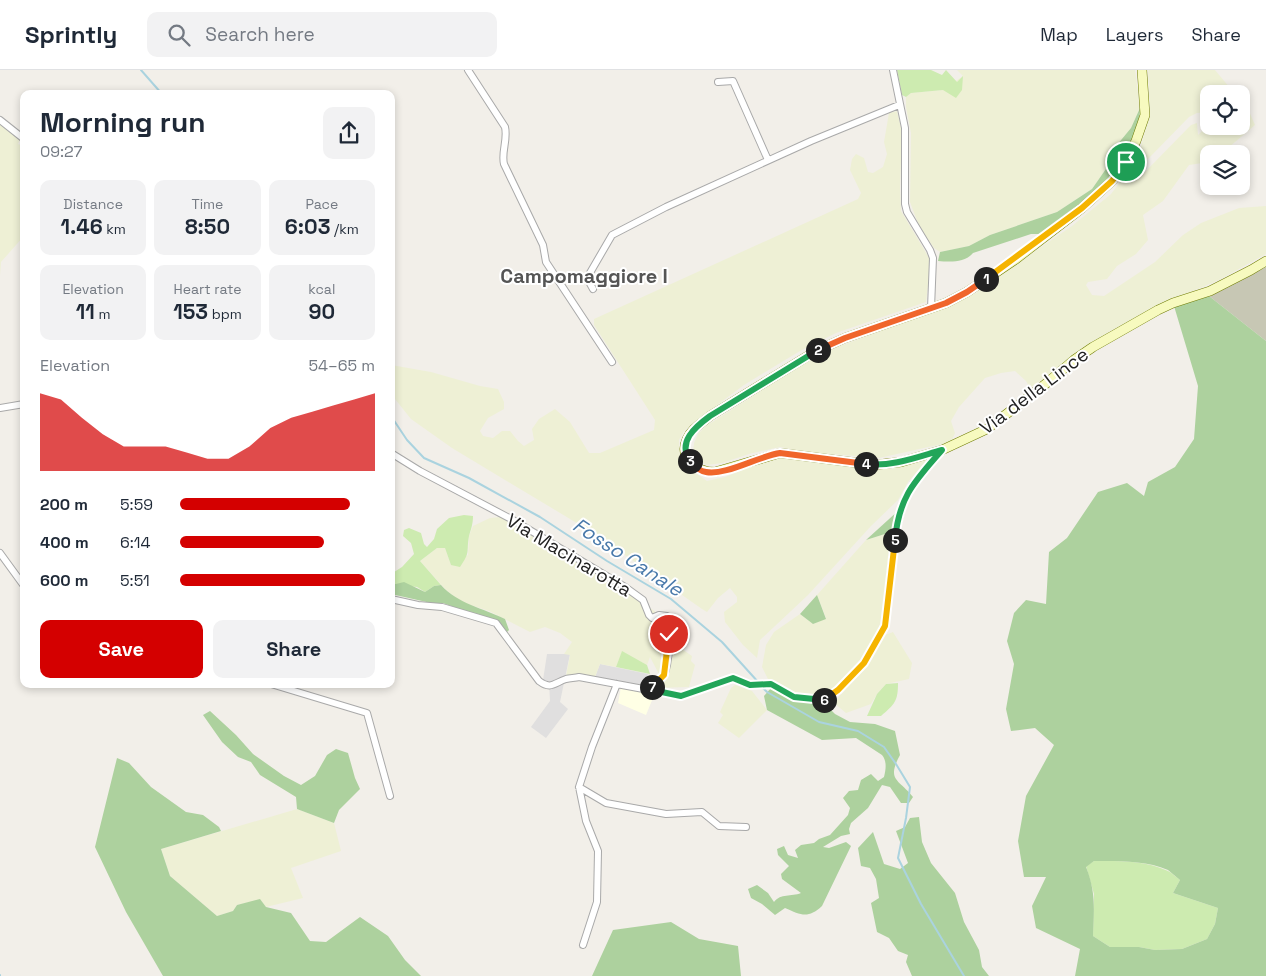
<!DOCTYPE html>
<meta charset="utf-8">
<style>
:root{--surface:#fff;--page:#f2f2f3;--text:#1f2937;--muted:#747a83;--line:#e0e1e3;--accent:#d40000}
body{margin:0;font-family:"Space Grotesk",sans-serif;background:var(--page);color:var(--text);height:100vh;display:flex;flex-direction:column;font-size:19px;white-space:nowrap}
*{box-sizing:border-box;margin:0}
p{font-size:16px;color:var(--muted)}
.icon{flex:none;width:28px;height:28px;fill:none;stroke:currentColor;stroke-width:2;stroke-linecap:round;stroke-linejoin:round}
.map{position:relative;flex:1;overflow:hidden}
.panel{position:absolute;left:20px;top:20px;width:375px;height:598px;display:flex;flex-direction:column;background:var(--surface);border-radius:10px;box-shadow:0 2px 8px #0003}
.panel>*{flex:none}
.controls{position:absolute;left:1200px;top:15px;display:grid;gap:10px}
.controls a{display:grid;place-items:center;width:50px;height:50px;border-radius:10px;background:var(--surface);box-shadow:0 2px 8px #0003;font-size:25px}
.pin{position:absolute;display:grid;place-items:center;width:42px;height:42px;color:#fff;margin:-21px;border:2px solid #fff;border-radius:50%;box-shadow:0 1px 5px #0007}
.km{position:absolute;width:25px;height:25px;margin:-12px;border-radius:50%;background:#222;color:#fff;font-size:14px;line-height:25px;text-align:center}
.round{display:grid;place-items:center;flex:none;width:52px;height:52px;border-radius:10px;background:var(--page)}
.overview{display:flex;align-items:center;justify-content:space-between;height:85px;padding:0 20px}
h1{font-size:28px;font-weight:700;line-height:38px}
.stats{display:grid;grid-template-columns:repeat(3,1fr);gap:8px;height:85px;padding:5px 20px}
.stats div{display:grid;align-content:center;border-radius:10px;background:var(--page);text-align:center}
.stats b{font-size:21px;font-weight:700}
.stats small{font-size:14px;font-weight:400}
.stats p{font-size:14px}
.chart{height:140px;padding:10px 20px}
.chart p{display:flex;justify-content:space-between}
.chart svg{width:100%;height:90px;margin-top:5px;fill:var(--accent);opacity:.7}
.primary-button{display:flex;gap:10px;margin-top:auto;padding:10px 20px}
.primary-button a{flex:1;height:58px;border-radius:10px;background:var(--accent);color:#fff;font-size:20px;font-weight:700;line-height:58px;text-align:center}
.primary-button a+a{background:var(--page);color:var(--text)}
ul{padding:0 20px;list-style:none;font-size:16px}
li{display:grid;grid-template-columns:80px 60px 1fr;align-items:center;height:38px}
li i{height:12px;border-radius:6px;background:var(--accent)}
header{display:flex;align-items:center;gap:30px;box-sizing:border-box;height:70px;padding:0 25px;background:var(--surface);border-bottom:1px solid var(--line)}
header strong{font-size:24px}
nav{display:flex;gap:28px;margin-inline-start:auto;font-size:18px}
.search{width:350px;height:45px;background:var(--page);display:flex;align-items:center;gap:12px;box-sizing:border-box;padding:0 18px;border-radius:10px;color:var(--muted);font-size:19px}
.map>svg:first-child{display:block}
.residential{fill:#e0dfdf}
.education{fill:#ffffe5}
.construction{fill:#c7c7b4}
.farmland{fill:#eef0d5}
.grass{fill:#cdebb0}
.forest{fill:#add19e;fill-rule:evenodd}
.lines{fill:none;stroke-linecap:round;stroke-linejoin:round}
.stream{stroke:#aad3df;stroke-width:2}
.street-casing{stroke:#a9a9a9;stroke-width:8}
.secondary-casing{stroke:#707d05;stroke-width:10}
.street{stroke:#fff;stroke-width:6}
.secondary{stroke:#f7fabf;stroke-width:9}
.split-1-casing{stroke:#fff;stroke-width:10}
.split-2-casing{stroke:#fff;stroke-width:10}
.split-3-casing{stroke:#fff;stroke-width:10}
.split-4-casing{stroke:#fff;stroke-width:10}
.split-5-casing{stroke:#fff;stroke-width:10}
.split-6-casing{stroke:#fff;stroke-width:10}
.split-7-casing{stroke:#fff;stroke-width:10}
.split-8-casing{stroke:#fff;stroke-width:10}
.split-1{stroke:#f5b400;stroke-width:6}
.split-2{stroke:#f0652b;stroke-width:6}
.split-3{stroke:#22a559;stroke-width:6}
.split-4{stroke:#f0652b;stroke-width:6}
.split-5{stroke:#22a559;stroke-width:6}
.split-6{stroke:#f5b400;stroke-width:6}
.split-7{stroke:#22a559;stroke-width:6}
.split-8{stroke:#f5b400;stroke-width:6}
.labels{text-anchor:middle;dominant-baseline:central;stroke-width:4;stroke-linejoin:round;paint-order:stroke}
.street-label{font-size:19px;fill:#222;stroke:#fff}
.neighbourhood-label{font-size:20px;font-weight:bold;fill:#555;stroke:#fff}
.water-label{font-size:20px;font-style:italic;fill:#4a7aab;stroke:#fff}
</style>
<header>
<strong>Sprintly</strong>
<div class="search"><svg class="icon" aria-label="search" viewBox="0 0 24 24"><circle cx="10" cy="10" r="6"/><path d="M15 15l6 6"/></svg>Search here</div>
<nav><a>Map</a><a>Layers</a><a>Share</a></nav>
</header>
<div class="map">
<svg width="1266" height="906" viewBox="0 0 1266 906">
<rect width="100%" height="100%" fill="#f2efe9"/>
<path class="residential" d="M 547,584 L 570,584 L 560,632 L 568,639 L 546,668 L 531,657 L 550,631 L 549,612 L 543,610 Z
M 600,594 L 648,604 L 645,616 L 595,607 Z"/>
<path class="education" d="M 621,617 L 655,623 L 646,645 L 618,633 Z"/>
<path class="construction" d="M 1266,197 L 1266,271 L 1209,226 Z"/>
<path class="farmland" d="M 957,0 L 1135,0 L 1140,38 L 1131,58 L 1112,81 L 1108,96 L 1092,119 L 1057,142 L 990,165 L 969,176 L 940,182 L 934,178 L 919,156 L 910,132 L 911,63 L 906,37 L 906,27 L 911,23 L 943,20 L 963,6 Z
M 1148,0 L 1215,0 L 1235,24 L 1209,24 L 1209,46 L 1207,42 L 1197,43 L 1189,47 L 1149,88 L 1139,96 L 1133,96 L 1138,87 L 1150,43 Z
M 1241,32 L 1248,39 L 1255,55 L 1221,84 L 1209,84 L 1209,92 L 1189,95 L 1163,131 L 1143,145 L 1148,170 L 1136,184 L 1117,196 L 1107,209 L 1088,212 L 1086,215 L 1092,225 L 1104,226 L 1155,192 L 1183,165 L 1201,153 L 1239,138 L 1266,136 L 1266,184 L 1219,210 L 1175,229 L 1110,261 L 1030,318 L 1026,311 L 1015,301 L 1001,303 L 985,308 L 959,337 L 951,351 L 955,363 L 951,372 L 879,388 L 808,382 L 780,377 L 749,384 L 722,393 L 707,395 L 698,391 L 693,383 L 694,373 L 698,364 L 706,356 L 804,294 L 835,278 L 945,237 L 976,223 L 1028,186 L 1072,156 L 1111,124 L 1124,107 L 1144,103 L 1191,55 L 1197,53 L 1198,65 L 1205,58 L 1209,48 L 1209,56 L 1241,56 Z
M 897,41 L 902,62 L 900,118 L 901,141 L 931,191 L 926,232 L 836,263 L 800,281 L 744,315 L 693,353 L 684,361 L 679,370 L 680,387 L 690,399 L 707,411 L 725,407 L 755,395 L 785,387 L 865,398 L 892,399 L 929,388 L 908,412 L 898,430 L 871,456 L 808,525 L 760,570 L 757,588 L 743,575 L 725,552 L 724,542 L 737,532 L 737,527 L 730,518 L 718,528 L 707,542 L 702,539 L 595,464 L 452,378 L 411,349 L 391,324 L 391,295 L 431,302 L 480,316 L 498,319 L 504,332 L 504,339 L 488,348 L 480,361 L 483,366 L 493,368 L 502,361 L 510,361 L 518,371 L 524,376 L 534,370 L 532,359 L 539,349 L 555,339 L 570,352 L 589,383 L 600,383 L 654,360 L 655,350 L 594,255 L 594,249 L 858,129 L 861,123 L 850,100 L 852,89 L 856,84 L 864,88 L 868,102 L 873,103 L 883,97 L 887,84 L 884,72 L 889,43 Z
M 0,54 L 20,70 L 18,74 L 24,76 L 24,166 L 1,192 L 0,206 Z
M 500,447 L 637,529 L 689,565 L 682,579 L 692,586 L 691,591 L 695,595 L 689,617 L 656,618 L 645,616 L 647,609 L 660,606 L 650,587 L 647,595 L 622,582 L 616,597 L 600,594 L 595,607 L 566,606 L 570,585 L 564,584 L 572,572 L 560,563 L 545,557 L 530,562 L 489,541 L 461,532 L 446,520 L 420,491 L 437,478 L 445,478 L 451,495 L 468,485 L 469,466 L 473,456 L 490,448 Z
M 888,463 L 891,473 L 883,539 L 879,558 L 868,581 L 855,598 L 835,620 L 819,627 L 800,626 L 782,618 L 768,609 L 762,597 L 766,575 L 774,562 L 800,544 L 813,554 L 826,548 L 817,525 L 866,470 Z
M 893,562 L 912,593 L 909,609 L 886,614 L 877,624 L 871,634 L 846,643 L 834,633 L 853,609 L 870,591 L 885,565 Z
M 735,615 L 752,621 L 767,640 L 739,668 L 718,653 L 723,645 L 720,642 L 731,618 Z
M 297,739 L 334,753 L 341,781 L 291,798 L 303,828 L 266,837 L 260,830 L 237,835 L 233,841 L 217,846 L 170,806 L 161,779 Z"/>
<path class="grass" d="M 897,0 L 931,0 L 942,5 L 946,0 L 957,12 L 963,6 L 962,20 L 956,28 L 943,20 L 911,23 L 906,27 L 902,25 Z
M 464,445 L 473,446 C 473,454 471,459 469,466 C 466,483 471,481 460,497 L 451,495 L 445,478 L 437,478 L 420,491 L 441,515 L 434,516 L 425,522 L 417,517 L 391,514 L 391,504 L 402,497 L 414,484 L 411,473 L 403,466 L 404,460 L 409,458 L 421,463 L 424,474 L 427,477 L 434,469 L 437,459 L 449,448 Z
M 622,581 L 647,595 L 650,604 L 616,597 Z
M 898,613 C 898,631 895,634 881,646 L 867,646 L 877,624 L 886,614 Z
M 1094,791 C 1118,791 1145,790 1168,801 C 1172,803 1176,807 1180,810 L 1173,823 L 1218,838 L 1215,854 L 1207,869 L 1182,879 L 1155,880 L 1139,877 L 1110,877 L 1093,866 L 1094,824 L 1086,796 Z"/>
<path class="forest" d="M 1140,38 L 1139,54 L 1129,81 L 1111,108 L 1090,128 L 1043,164 L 1031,164 L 973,183 C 965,193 950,192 938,191 L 940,182 L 969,176 L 990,165 L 1057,142 L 1092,119 L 1108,96 L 1112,81 L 1131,58 Z
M 1209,226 L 1266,271 L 1266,906 L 1075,906 L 1080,879 L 1036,858 L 1032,836 L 1046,807 L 1024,807 L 1018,771 L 1026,726 L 1054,675 L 1035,658 L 1011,661 L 1006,639 L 1014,594 L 1007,571 L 1014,543 L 1026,530 L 1046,534 L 1049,482 L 1067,468 L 1098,422 L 1127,413 L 1144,426 L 1148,412 L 1175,397 L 1194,369 L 1198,316 L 1174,236 ZM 1094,791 C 1117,791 1145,790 1168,800 C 1172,803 1176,807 1180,810 L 1173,823 L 1218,838 L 1215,854 L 1207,869 L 1182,879 L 1155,880 L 1139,877 L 1110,877 L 1093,866 C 1094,839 1096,822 1086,797 Z
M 899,440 L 891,473 L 888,463 L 866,470 Z
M 404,512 L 425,522 L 434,516 L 441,515 C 458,534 483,538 505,549 L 509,560 L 507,562 L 499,554 L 443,533 L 431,533 L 391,524 L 391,514 L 396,514 Z
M 817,525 L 826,549 L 813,554 L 800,544 Z
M 771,618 L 827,636 L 835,644 L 850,652 L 875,654 L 895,661 L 900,685 C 886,711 899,709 913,727 L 909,733 L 901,733 L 890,717 L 882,715 L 868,738 L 851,753 L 849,759 L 850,764 L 841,766 L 823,777 L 829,778 L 846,772 L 851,776 L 822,836 C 808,849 801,845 785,838 L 775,845 L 762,834 L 751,828 L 748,819 L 757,815 L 768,823 L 774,832 C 781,823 791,827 801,823 L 782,809 L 781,804 L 789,796 L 778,785 L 777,779 L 784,776 L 788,785 L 798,788 L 795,780 L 801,775 L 814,773 L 819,769 L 830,765 L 848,745 L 850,738 L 843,728 L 849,721 L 858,720 L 861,710 L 871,704 L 878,711 L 884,707 C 886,699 887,691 882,685 L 856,668 L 822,670 L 767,640 L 764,626 Z
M 210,641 L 236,665 L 253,684 L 284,706 L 301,715 L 315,706 L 327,685 L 336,679 L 348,683 L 355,708 L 360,719 L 339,740 L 334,753 L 297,739 L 296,727 L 260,705 L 251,692 L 238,687 L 222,672 L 203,645 Z
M 117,688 L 129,693 L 151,717 L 186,742 L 203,745 L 219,757 L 221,761 L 161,779 L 170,806 L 217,846 L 233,841 L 237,835 L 260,829 L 266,837 L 291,843 L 310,871 L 326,872 L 360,847 L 388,866 L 405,890 L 421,906 L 163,906 L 126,842 L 95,777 Z
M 919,747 L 922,772 L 931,793 L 955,823 L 964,852 L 979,880 L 982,897 L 989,906 L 912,906 L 906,892 L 908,885 L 898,881 L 889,868 L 877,862 L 871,833 L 879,828 L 876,809 L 870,798 L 861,796 L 858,778 L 873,762 L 884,794 L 900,799 L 908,793 L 896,761 L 905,757 L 910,748 Z
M 671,852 L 699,869 L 738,876 L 741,906 L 592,906 L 613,860 Z"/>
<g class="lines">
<path class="stream" d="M 141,0 L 162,24
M 391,346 L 407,370 L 424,388 L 469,408 L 540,447 L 607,491 L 671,529 L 722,572 L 759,613
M 762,617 L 767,622 L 819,652 L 858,661 L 884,677 L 896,694 L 910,717 L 906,748 L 898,788 L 921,834 L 964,906
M 0,905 L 0,906"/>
<g class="street-casing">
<path id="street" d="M 468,0 L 505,57 C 508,70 501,82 504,94 L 543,175 L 546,192 L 612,292
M 893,0 L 905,58 L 905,134 L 907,142 L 930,180 L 933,188 L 931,238
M 718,12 L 733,11 L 768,90
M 0,50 L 24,69
M 593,219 L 587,208 L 612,165 L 666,137 L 811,71 L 899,35
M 0,338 L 24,334
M 391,383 L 420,401 L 513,450 L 625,517 L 643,530 L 649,545 L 652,548 L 659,545 L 667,546 C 672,556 669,595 664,605 C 661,610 656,613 652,616 L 652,620
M 0,483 L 24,516
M 391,529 L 418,535 L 442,537 L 496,553 L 539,611 C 551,620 554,613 566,609 C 570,608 575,608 579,607 L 681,626 L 733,608 L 750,615 L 771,614 L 794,627 L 825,630 L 838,620 L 864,593 L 885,556 L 895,464 L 904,430 L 913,414 L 941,380
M 271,614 L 367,643 L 390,726
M 579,717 L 606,733 L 666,744 L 702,742 L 719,756 L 746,757
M 583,875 L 597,832 L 598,781 L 586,751 L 579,717 L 592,677 L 617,614"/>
</g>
<g class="secondary-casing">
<path id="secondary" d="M 1142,0 L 1145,45 L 1136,71 L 1126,92 L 1112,111 L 1082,138 L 1016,189 L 967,222 L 946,233 L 845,268 L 816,281 L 710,346 C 702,353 691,359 687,369 C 678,389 698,402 715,402 L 780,383 L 874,395 L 901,392 L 942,380 L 987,359 L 1048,312 L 1074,290 L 1093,277 L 1158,240 L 1173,233 L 1210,221 L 1251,200 L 1266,191"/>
</g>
<use href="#street" class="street"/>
<use href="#secondary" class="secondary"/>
</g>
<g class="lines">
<g class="split-1-casing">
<path id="split-1" d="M 986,209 L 1082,138 L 1112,111 L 1126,92"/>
</g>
<g class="split-2-casing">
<path id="split-2" d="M 818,280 L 845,268 L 946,233 L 967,222 L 986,209"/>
</g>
<g class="split-3-casing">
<path id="split-3" d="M 690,391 C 677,372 695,357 710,346 L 818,280"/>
</g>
<g class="split-4-casing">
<path id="split-4" d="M 690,391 C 694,396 699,401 706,402 C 725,406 759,386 780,383 L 866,394"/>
</g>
<g class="split-5-casing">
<path id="split-5" d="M 866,394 C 892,397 917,387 942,380 C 915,411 899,426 895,470"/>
</g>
<g class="split-6-casing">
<path id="split-6" d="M 824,630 L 838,620 L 864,593 L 885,556 L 895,470"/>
</g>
<g class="split-7-casing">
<path id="split-7" d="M 652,617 L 652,620 L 681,626 L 733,608 L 750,615 L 771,614 L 794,627 L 824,630"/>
</g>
<g class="split-8-casing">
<path id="split-8" d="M 652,617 L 664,605 L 669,564"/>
</g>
<use href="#split-1" class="split-1"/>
<use href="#split-2" class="split-2"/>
<use href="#split-3" class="split-3"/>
<use href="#split-4" class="split-4"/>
<use href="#split-5" class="split-5"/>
<use href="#split-6" class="split-6"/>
<use href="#split-7" class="split-7"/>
<use href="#split-8" class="split-8"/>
</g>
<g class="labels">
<g class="street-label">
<text transform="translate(1034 321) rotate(-37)">Via della Lince</text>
<text transform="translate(569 485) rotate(31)">Via Macinarotta</text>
</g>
<g class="neighbourhood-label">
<text x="584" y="206">Campomaggiore I</text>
</g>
<g class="water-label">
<text transform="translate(628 487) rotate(33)">Fosso Canale</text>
</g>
</g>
</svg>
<div class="controls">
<a><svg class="icon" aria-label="locate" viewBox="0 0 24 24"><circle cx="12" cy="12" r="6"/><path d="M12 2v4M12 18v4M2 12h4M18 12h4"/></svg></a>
<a><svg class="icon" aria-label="layers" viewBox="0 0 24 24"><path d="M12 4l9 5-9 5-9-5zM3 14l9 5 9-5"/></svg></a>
</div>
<div class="pin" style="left:1126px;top:92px;background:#1e9e55"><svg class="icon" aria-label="arrive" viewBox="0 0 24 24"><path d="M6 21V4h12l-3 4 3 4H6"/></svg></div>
<div class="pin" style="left:669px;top:564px;background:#d93025"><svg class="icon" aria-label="check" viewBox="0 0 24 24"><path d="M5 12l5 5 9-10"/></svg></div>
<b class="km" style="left:986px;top:209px">1</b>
<b class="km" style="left:818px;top:280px">2</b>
<b class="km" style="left:690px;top:391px">3</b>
<b class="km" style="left:866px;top:394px">4</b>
<b class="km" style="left:895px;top:470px">5</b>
<b class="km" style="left:824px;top:630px">6</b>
<b class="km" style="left:652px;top:617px">7</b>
<section class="panel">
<div class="overview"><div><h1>Morning run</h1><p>09:27</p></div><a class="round"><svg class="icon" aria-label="share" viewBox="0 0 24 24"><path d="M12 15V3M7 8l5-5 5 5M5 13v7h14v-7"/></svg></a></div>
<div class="stats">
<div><p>Distance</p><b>1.46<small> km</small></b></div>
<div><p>Time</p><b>8:50</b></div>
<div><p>Pace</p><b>6:03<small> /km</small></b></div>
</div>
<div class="stats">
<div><p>Elevation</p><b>11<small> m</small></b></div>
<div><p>Heart rate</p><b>153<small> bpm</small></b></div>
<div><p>kcal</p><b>90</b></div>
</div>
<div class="chart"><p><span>Elevation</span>54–65 m</p>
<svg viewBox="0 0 160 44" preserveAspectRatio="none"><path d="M0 44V6L10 9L20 18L30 26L40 32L50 32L60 32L70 35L80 38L90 38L100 32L110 23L120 18L130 15L140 12L150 9L160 6V44z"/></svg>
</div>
<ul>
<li><b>200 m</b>5:59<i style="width:87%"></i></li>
<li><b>400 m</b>6:14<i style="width:74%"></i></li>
<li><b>600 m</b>5:51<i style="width:95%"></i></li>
</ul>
<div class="primary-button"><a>Save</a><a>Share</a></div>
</section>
</div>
